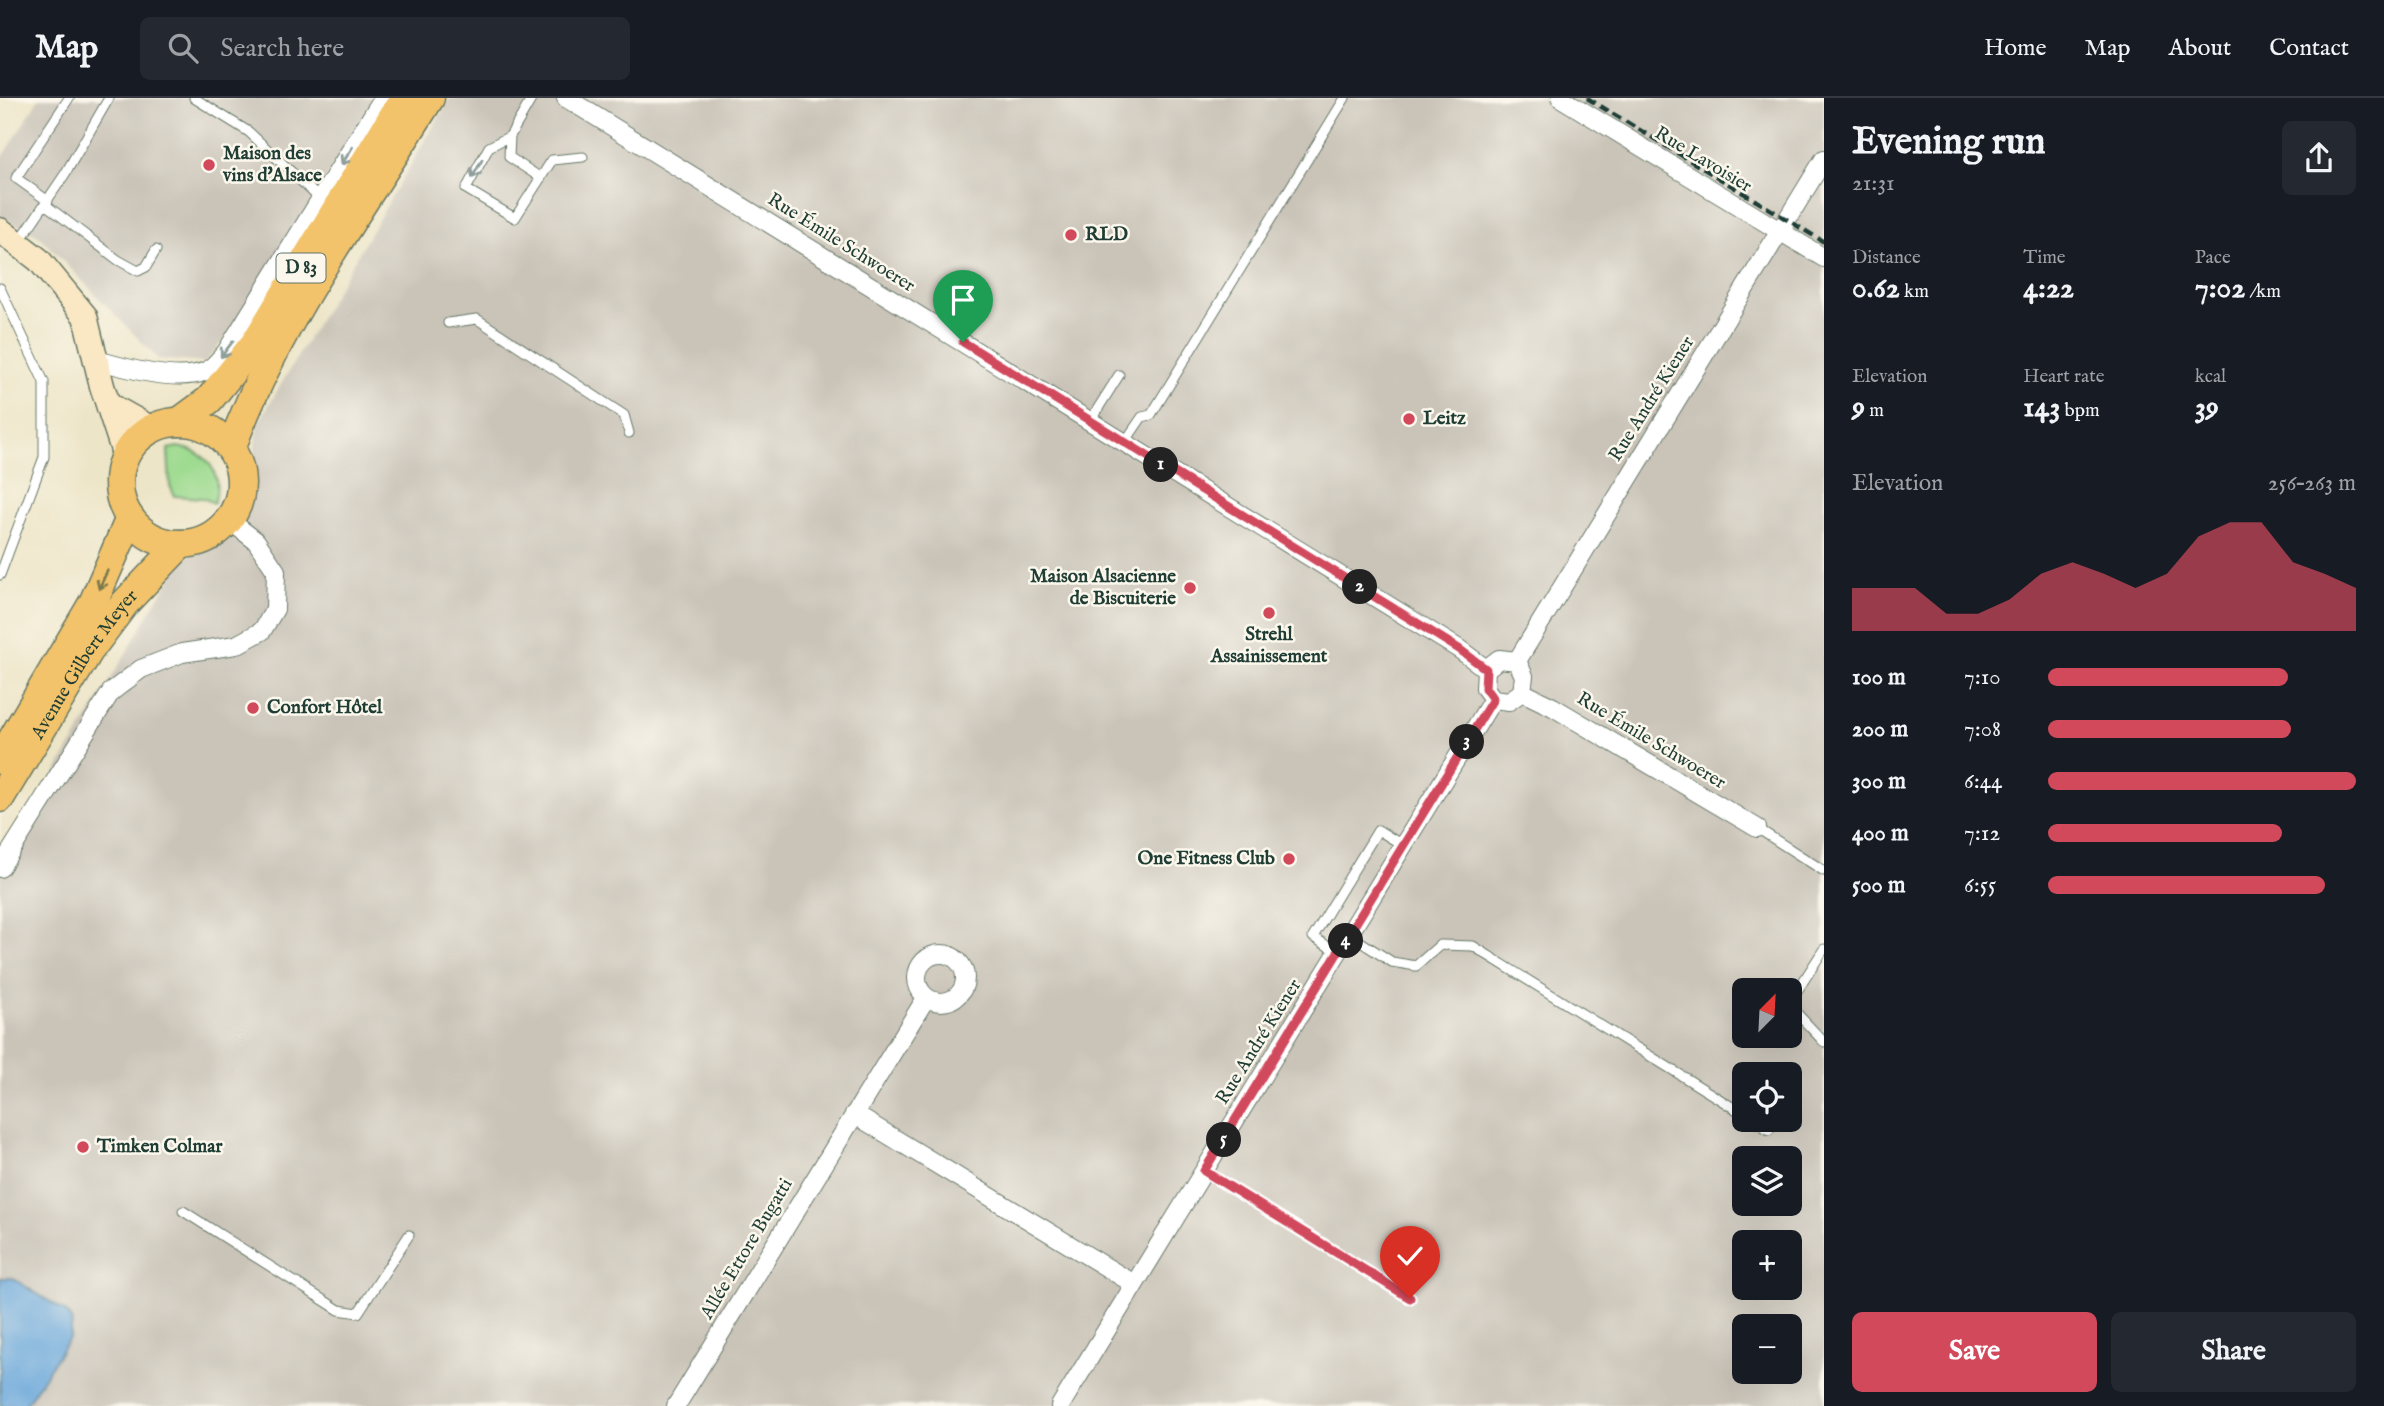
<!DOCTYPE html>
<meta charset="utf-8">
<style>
:root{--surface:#171b24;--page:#242831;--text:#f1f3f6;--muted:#9ea1a6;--line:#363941;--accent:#d1495b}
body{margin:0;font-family:"IM FELL English",serif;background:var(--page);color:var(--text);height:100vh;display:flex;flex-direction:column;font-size:26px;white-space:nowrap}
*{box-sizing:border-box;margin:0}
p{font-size:23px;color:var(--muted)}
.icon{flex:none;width:38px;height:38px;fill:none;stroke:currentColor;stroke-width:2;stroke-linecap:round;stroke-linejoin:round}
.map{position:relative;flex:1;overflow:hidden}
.sheet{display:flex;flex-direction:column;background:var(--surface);width:560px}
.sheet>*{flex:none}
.needle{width:46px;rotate:24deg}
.controls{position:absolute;left:1732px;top:880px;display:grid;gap:14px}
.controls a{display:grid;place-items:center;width:70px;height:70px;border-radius:10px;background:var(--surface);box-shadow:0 7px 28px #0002;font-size:35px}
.pin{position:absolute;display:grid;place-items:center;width:60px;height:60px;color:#fff;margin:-72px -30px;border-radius:50% 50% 50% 0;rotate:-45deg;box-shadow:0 0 7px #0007}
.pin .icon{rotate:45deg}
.km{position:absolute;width:35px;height:35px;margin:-18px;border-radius:50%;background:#222;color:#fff;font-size:19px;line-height:35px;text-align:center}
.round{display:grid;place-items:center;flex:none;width:74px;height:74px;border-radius:10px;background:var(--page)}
.headline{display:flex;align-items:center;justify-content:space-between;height:119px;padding:0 28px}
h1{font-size:38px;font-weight:700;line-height:52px}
.stats{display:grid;grid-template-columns:repeat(3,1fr);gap:10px;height:119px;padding:7px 28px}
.stats div{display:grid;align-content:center}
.stats b{font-size:30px;font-weight:700}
.stats small{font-size:19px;font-weight:400}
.stats p{font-size:19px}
.chart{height:196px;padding:14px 28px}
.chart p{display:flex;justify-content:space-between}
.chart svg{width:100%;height:126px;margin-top:7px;fill:var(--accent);opacity:.7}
.primary-button{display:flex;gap:14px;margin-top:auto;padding:14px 28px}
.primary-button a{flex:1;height:80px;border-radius:10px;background:var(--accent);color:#fff;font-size:28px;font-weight:700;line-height:80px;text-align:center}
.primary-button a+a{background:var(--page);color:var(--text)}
ul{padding:0 28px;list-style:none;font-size:23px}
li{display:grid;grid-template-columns:112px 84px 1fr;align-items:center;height:52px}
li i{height:18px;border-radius:9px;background:var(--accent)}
header{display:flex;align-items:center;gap:42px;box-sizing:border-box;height:98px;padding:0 35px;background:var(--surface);border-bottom:2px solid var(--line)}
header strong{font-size:33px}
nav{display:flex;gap:38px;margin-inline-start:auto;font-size:24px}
.search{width:490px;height:63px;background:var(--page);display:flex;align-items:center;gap:18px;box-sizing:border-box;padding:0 24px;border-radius:10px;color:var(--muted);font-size:26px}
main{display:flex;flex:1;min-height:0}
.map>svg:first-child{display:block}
.industrial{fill:#c9c3b8;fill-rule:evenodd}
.green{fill:#9cda8e;stroke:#5e8c61;stroke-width:2}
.water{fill:#68a6da;stroke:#447287;stroke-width:2}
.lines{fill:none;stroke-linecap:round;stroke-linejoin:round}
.lane-casing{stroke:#677867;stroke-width:11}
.street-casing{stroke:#677867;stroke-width:20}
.secondary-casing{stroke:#677867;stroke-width:27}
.primary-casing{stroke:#677867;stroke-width:31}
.lane{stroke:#fff;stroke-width:9}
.street{stroke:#fff;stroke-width:18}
.secondary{stroke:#fae7c3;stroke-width:24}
.primary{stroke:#f2c36a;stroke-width:28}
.rail{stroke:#1f3d34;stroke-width:4.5;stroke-dasharray:10 5;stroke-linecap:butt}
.oneway{stroke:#8f9e9a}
.oneway2{stroke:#7e794c}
.route-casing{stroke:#fff;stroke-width:14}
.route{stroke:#d1495b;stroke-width:9}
.poi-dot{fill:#d1495b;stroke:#fbf7ec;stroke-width:2.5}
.labels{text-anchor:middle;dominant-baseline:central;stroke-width:5;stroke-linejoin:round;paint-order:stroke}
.shield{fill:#fbf7ec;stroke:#61756b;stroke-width:2}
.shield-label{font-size:18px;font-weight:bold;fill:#1f3d34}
.poi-label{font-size:19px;font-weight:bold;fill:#1f3d34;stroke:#fbf7ec;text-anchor:start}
.street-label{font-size:19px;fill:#1f3d34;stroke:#fbf7ec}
</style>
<header>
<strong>Map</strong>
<div class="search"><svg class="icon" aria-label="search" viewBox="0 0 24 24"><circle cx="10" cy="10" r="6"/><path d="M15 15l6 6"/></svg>Search here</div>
<nav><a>Home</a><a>Map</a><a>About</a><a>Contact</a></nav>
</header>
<main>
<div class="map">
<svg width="1824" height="1308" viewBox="0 0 1824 1308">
<rect width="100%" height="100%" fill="#fbf7ec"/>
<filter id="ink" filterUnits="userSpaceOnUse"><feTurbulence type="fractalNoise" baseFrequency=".0143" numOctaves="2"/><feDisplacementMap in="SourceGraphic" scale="14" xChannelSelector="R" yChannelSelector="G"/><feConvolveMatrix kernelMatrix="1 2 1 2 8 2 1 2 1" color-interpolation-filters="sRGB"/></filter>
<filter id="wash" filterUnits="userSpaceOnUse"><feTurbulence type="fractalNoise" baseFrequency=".00686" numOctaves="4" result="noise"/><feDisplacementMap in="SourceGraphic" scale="28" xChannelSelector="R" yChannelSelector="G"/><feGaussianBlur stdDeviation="1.57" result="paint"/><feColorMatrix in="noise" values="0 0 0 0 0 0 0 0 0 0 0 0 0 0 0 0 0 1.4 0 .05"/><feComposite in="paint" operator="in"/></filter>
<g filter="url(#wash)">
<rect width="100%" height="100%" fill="#ede5c7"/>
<path class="industrial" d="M 39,0 L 376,0 L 237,227 L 204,265 L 158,261 L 40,139 L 0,118 L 0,64 Z
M 450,0 L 1824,0 L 1824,1308 L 0,1308 L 0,769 L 182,460 L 230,442 L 249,409 L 257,327 ZM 1745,892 L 1790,892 L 1790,938 L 1745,938 ZM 1745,976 L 1790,976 L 1790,1022 L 1745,1022 ZM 1745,1060 L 1790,1060 L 1790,1106 L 1745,1106 ZM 1745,1144 L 1790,1144 L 1790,1190 L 1745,1190 ZM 1745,1228 L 1790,1228 L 1790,1274 L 1745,1274 Z"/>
<path class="green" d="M 177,349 C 208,353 223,375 214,405 L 203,400 L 175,398 L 170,388 L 168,351 Z"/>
<path class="water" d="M 0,1180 L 12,1180 L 66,1214 L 72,1224 L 70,1239 L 25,1308 L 0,1308 Z"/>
</g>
<g filter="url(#ink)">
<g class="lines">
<g class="lane-casing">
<path id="lane" d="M 194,0 L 249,34 L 320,101
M 532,0 L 510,38 L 489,49 L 466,91 L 515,120 L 552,62 L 583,59
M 510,38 L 509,59 L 541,80
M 48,103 L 16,80 L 69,0
M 46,107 L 118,162 L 138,173 L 146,169 L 156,152
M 19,144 L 65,76 L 109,0
M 0,190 L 44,284 L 44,359 L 0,477
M 448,225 L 477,221 L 624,317 L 629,335
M 1090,323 L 1119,277
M 1125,344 L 1142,319 L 1151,317 L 1345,0
M 1757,730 L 1824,773
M 1350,837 L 1392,864 L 1416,868 L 1440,847 L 1473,848 L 1745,1017
M 1339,855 L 1313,839 L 1378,732 L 1404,748
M 1790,904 L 1824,851
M 1790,908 L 1824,944
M 1753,1022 L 1769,1032
M 1204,1073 L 1410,1200
M 183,1113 L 339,1212 L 358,1215 L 409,1137"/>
</g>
<g class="street-casing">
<path id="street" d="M 566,0 L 1459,551 L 1486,571
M 1561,0 L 1824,160
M 97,262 C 125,270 178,285 206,273 C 213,270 221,259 226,254 L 383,0
M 1517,563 L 1824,61
M 1522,594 L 1553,609 L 1757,730
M 1493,601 L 1485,590 L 1486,571 L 1499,561 L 1517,563
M 1493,601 L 1509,603 L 1522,594 L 1524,578 L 1517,563
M 0,770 L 111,594 L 141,571 L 182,555 L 236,547 L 262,533 L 275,511 L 276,473 L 256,443 L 229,422
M917 880a24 24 0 1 1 48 0a24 24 0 1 1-48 0Z
M 854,1016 L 1134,1186
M 676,1308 L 926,900
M 1060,1308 L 1493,601"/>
</g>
<g class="secondary-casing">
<path id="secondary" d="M 0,132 L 39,162 L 85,218 L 102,288 L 125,358
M 111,308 L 152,331"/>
</g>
<g class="primary-casing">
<g id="primary">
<path d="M 179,324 L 209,302 L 255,245 L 404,0"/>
<circle cx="180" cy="385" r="61"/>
<path d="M 231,351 C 276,226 360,113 430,0"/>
<path d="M 0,662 L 93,505 L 130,420"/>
<path id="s1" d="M 0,700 L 89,553 L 125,505 L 181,446"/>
</g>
</g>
<use href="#lane" class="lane"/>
<use href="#street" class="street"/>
<use href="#secondary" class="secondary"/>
<use href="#primary" class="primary"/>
<path class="rail" d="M 1587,0 L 1824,144"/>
</g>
<defs><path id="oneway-shaft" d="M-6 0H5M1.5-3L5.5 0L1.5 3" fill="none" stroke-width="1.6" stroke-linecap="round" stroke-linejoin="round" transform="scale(1.75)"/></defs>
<g class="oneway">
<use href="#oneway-shaft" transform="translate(347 58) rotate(122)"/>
<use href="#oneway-shaft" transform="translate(477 71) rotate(119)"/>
<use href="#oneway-shaft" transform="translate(227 251) rotate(127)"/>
</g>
<use class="oneway2" href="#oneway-shaft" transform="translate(103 482) rotate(114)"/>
</g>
<g class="lines" filter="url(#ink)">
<g class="route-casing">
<path id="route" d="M 963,244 L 1459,551 L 1486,571 L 1485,590 L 1493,601 L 1204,1073 L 1410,1200"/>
</g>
<use href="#route" class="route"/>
</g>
<g class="poi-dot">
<circle cx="209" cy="67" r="7"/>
<circle cx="1071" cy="137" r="7"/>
<circle cx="1409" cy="321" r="7"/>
<circle cx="1190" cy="490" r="7"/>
<circle cx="1269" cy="515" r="7"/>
<circle cx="253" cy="610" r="7"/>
<circle cx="1289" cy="761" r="7"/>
<circle cx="83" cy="1049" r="7"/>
</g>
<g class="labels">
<rect class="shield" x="276.5" y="155.5" width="49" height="29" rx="5"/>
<g class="shield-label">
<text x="301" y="170">D 83</text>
</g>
<g class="poi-label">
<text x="223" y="56">Maison des<tspan x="223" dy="22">vins d'Alsace</tspan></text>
<text x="1085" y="137">RLD</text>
<text x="1423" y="321">Leitz</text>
<text x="1176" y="479" text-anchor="end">Maison Alsacienne<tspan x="1176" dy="22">de Biscuiterie</tspan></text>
<text x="1269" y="537" text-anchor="middle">Strehl<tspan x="1269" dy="22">Assainissement</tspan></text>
<text x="267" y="610">Confort Hôtel</text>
<text x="1275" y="761" text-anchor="end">One Fitness Club</text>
<text x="97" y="1049">Timken Colmar</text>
</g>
<g class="street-label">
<text transform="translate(1703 62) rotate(31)">Rue Lavoisier</text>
<text transform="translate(841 145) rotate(32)">Rue Émile Schwoerer</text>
<text transform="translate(1652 301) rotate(-58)">Rue André Kiener</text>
<text stroke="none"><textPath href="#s1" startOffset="158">Avenue Gilbert Meyer</textPath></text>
<text transform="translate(1651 643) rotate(31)">Rue Émile Schwoerer</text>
<text transform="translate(1259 944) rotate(-58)">Rue André Kiener</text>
<text transform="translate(747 1151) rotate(-59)">Allée Ettore Bugatti</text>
</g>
</g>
</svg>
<div class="controls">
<a><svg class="needle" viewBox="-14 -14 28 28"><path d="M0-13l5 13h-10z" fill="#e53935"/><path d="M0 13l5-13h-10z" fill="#9ea1a6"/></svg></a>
<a><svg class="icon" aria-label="locate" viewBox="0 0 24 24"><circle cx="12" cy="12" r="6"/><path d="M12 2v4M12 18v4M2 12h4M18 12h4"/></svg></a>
<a><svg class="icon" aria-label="layers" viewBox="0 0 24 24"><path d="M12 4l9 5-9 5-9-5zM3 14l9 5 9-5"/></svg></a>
<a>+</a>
<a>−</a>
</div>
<div class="pin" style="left:963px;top:244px;background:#1e9e55"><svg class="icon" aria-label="arrive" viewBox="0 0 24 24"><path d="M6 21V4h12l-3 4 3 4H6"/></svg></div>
<div class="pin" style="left:1410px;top:1200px;background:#d93025"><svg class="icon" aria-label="check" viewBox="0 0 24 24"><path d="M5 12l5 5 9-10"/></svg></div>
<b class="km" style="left:1161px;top:367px">1</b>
<b class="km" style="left:1360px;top:489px">2</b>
<b class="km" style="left:1467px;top:644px">3</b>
<b class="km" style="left:1346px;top:843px">4</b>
<b class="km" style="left:1224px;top:1042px">5</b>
</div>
<section class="sheet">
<div class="headline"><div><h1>Evening run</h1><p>21:31</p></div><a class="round"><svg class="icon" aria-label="share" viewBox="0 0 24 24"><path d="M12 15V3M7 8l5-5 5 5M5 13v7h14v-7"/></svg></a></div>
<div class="stats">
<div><p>Distance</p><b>0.62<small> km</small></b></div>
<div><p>Time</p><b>4:22</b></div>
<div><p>Pace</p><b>7:02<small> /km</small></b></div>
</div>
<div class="stats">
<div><p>Elevation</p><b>9<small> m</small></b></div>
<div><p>Heart rate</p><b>143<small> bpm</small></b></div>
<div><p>kcal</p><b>39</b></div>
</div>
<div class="chart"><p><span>Elevation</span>256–263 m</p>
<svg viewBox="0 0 160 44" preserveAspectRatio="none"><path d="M0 44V29L10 29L20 29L30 38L40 38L50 33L60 24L70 20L80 24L90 29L100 24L110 11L120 6L130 6L140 20L150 24L160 29V44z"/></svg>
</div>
<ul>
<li><b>100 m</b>7:10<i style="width:78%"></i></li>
<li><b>200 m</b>7:08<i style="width:79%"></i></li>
<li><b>300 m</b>6:44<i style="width:100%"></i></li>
<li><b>400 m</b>7:12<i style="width:76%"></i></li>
<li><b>500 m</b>6:55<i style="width:90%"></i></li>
</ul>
<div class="primary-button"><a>Save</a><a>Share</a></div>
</section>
</main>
